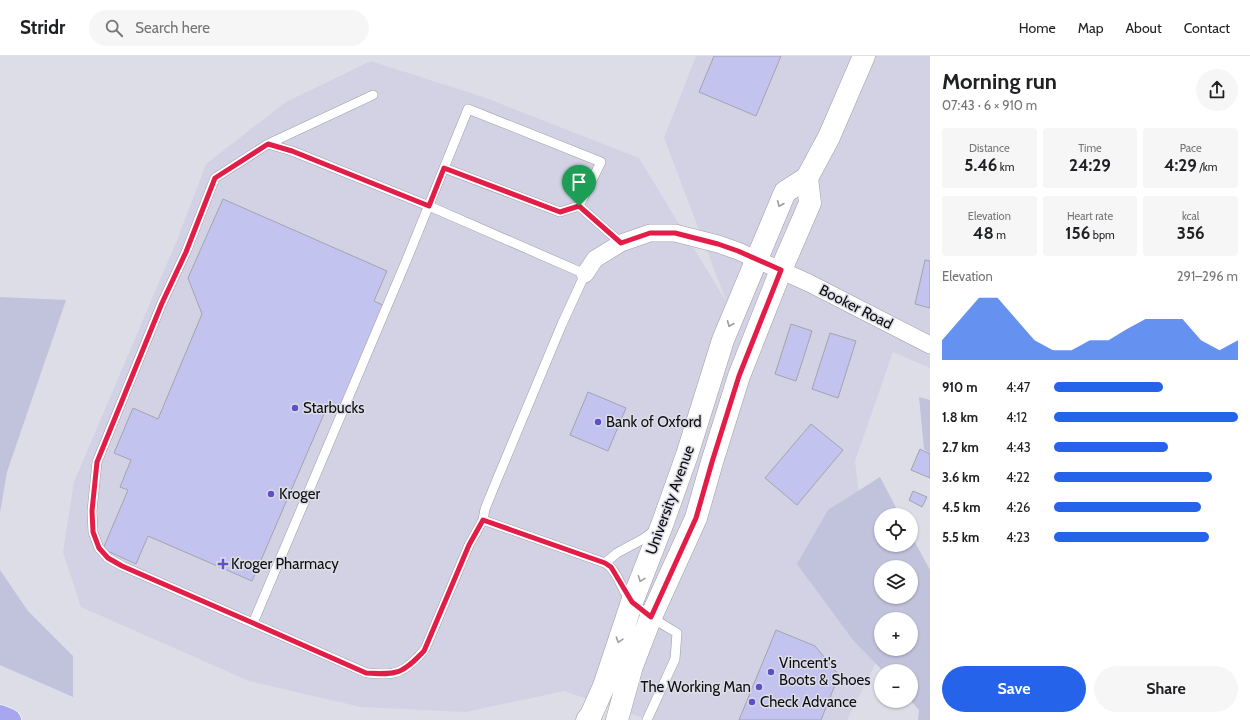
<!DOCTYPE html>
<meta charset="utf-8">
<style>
:root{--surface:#fff;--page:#f6f6f6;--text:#202124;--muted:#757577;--line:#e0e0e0;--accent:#2563eb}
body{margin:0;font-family:Cabin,sans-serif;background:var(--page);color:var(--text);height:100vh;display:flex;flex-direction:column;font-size:15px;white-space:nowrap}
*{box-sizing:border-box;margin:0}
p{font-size:13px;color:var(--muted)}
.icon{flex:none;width:22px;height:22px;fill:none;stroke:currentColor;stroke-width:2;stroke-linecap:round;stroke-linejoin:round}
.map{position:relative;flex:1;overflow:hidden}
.sheet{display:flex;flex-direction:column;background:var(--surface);width:320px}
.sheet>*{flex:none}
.buttons{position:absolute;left:874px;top:452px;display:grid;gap:8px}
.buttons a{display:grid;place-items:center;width:44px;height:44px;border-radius:50%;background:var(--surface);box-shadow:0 1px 3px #0004;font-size:20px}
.pin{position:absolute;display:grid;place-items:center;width:34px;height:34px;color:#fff;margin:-41px -17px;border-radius:50% 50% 50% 0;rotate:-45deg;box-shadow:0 0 4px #0007}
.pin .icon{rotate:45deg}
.round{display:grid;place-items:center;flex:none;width:42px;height:42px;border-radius:21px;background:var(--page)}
.overview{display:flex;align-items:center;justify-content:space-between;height:68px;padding:0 12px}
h1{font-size:22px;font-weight:700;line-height:30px}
.stats{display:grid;grid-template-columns:repeat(3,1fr);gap:6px;height:68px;padding:4px 12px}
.stats div{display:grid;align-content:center;border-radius:4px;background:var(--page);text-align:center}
.stats b{font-size:17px;font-weight:700}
.stats small{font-size:11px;font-weight:400}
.stats p{font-size:11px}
.chart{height:112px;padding:8px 12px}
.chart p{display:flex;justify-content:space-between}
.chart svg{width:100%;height:72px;margin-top:4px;fill:var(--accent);opacity:.7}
.button{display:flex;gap:8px;margin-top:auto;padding:8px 12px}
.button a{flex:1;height:46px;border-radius:24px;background:var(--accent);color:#fff;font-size:16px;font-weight:700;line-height:46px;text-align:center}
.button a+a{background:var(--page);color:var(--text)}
ul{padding:0 12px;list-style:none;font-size:13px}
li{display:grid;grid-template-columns:64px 48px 1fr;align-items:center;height:30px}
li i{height:10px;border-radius:5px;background:var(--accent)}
header{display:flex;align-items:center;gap:24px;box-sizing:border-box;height:56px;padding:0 20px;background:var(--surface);border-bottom:1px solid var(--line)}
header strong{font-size:19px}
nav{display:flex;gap:22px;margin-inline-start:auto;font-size:14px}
.search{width:280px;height:36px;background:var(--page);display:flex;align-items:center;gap:10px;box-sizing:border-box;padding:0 14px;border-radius:22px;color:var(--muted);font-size:15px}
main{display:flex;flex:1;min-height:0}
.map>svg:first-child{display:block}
.built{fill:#d2d2e4}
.green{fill:#c1c2dc;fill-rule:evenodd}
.building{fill:#c2c3ee;stroke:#a4a4ad}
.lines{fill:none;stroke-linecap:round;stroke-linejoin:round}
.service-casing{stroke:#9d9ea7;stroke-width:10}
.minor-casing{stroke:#9d9ea7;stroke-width:18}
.secondary-casing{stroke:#9d9ea7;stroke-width:23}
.motorway-casing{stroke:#fff;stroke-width:23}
.service{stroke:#fff;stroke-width:9}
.minor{stroke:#fff;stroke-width:17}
.secondary{stroke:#fff;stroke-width:22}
.motorway{stroke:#a7a6ef;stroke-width:22}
.oneway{stroke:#9e9e9f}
.route-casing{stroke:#fff;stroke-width:8}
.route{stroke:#e11d48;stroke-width:5}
.poi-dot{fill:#5f4fc8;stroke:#dddde7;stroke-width:1.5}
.labels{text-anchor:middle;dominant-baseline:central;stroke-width:3;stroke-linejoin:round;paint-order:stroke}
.street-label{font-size:15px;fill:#0d0d10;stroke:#dddde7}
.poi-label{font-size:15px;fill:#0d0d10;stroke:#dddde7;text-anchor:start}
</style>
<header>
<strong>Stridr</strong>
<div class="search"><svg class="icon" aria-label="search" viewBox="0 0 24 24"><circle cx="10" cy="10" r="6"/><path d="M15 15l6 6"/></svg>Search here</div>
<nav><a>Home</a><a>Map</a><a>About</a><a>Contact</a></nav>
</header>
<main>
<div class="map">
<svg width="930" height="664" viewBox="0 0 930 664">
<rect width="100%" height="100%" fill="#dddde7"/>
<path class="built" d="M 696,0 L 930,0 L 930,312 L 893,296 L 855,405 L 878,603 L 847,664 L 649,664 L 564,635 L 466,656 L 361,651 L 249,625 L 81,551 L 63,496 L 74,426 L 177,184 L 206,108 L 286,46 L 371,5 L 486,42 L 639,102 L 727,247 L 664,82 Z"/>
<path class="green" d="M 0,241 L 66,244 L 7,416 L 0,457 Z
M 919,341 L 930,344 L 930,398 L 924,393 Z
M 880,421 L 900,459 L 881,459 L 881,489 L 911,489 L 911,479 L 930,514 L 930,664 L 918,664 L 919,654 L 911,645 L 911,615 L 883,615 L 853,584 L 797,508 L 828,454 ZM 881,511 L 911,511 L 911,541 L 881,541 ZM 881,563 L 911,563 L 911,593 L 881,593 Z
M 0,514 L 28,555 L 73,600 L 73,641 L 0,609 Z"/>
<path class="building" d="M 714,0 L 781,0 L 756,60 L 699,36 Z
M 223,143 L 387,215 L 374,245 L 385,250 L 339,356 L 327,351 L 252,525 L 148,480 L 136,508 L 103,493 L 128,434 L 120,431 L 131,404 L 114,397 L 133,352 L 158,363 L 202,258 L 188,222 Z
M 925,204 L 930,205 L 930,252 L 915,248 Z
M 791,268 L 812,275 L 796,325 L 775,318 Z
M 830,277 L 856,285 L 838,342 L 812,333 Z
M 588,336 L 626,352 L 608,395 L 570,379 Z
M 811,368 L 843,394 L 797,449 L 765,422 Z
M 920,393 L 930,398 L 930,422 L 911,414 Z
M 913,435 L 927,441 L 922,451 L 909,444 Z
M 776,574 L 815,590 L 839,619 L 821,664 L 739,664 Z"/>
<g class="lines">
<g class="service-casing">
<path id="service" d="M 268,88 L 292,95 L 429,150 L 585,218 L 562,268 L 496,426 L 485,453 L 483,464 L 469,489 L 426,591 C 423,596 420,599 416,603 C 399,620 389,619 367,617 L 122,510 L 108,502 L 99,492 L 93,476 L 92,455 L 97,406 L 162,247 L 186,196 L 215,122 Z
M 268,88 L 373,39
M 444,112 L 560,156 L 579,150
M 483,464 L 605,507 C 620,516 621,537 633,547 C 646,559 662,568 677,577 L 675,603 L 647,664
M 605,507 L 617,497 L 643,483 L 655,474
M 253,567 L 407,203 L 468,53 L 601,106 L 579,150 L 621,187"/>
</g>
<g class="minor-casing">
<path id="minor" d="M 585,218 L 595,203 L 621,187 L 650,177 L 675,177 L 718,188 L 738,195 L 809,227 L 930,289"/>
</g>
<g class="secondary-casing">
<path id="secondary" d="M 587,664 L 591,659 L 604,630 L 632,546 L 662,469 L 687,399 L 723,284 L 785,136 L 807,122 L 829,81 L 864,0
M 617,664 L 632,610 L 651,561 L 696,462 L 712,406 L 739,320 L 781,214 L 810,147 L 807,122"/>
</g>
<g class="motorway-casing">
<path id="motorway" d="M 0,660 L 10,664"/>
</g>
<use href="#service" class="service"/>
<use href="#minor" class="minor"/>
<use href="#secondary" class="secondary"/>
<use href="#motorway" class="motorway"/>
</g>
<defs><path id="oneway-chevron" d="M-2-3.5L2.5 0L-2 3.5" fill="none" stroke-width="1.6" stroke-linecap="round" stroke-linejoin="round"/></defs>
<g class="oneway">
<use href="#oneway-chevron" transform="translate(780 148) rotate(113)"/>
<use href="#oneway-chevron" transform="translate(730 268) rotate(113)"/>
<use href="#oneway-chevron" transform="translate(641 523) rotate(111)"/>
<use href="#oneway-chevron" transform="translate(619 584) rotate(108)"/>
</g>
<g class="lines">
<g class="route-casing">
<path id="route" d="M 268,88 L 292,95 L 429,150 L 444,112 L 560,156 L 579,150 L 621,187 L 650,177 L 675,177 L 718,188 L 738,195 L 781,214 L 739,320 L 712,406 L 696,462 L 651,561 L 632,546 L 611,511 L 605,507 L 483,464 L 469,489 L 424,595 C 402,618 398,619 366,617 L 253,567 L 122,510 L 108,502 L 99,492 L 93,476 L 92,455 L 97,406 L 162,247 L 186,196 L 215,122 Z"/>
</g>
<use href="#route" class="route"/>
</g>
<g class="poi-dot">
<circle cx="295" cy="352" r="4"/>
<circle cx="598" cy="366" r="4"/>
<circle cx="271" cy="438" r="4"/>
<path d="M221 502h4v4h4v4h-4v4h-4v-4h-4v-4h4z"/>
<circle cx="771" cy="616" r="4"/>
<circle cx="759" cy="631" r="4"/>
<circle cx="752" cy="646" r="4"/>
</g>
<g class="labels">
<g class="street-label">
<text transform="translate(856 251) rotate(27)">Booker Road</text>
<text transform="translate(670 444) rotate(-70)">University Avenue</text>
</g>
<g class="poi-label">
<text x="303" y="352">Starbucks</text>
<text x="606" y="366">Bank of Oxford</text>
<text x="279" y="438">Kroger</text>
<text x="231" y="508">Kroger Pharmacy</text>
<text x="779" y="607">Vincent's<tspan x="779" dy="17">Boots &amp; Shoes</tspan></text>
<text x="751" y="631" text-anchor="end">The Working Man</text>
<text x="760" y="646">Check Advance</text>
</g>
</g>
</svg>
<div class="buttons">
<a><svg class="icon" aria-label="locate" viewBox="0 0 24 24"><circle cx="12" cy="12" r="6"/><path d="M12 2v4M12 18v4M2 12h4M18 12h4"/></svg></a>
<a><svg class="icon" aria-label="layers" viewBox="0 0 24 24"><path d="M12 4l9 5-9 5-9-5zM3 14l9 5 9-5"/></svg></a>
<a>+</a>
<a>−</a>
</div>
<div class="pin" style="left:579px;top:150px;background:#1e9e55"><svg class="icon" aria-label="arrive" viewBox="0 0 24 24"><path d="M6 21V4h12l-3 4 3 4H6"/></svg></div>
</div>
<section class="sheet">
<div class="overview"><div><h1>Morning run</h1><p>07:43 · 6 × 910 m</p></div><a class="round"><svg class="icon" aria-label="share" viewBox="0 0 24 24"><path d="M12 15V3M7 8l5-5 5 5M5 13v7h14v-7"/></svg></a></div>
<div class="stats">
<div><p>Distance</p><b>5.46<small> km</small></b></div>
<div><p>Time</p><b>24:29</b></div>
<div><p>Pace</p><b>4:29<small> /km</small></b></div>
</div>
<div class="stats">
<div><p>Elevation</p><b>48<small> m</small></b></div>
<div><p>Heart rate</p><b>156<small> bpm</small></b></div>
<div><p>kcal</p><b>356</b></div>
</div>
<div class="chart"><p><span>Elevation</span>291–296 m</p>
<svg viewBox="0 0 160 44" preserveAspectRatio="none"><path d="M0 44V32L10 19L20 6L30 6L40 19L50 32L60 38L70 38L80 32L90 32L100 25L110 19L120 19L130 19L140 32L150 38L160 32V44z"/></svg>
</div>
<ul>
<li><b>910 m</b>4:47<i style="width:59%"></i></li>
<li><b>1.8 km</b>4:12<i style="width:100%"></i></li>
<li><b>2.7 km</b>4:43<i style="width:62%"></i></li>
<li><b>3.6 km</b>4:22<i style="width:86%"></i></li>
<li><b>4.5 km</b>4:26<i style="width:80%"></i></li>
<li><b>5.5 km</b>4:23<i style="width:84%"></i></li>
</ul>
<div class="button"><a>Save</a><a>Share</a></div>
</section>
</main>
